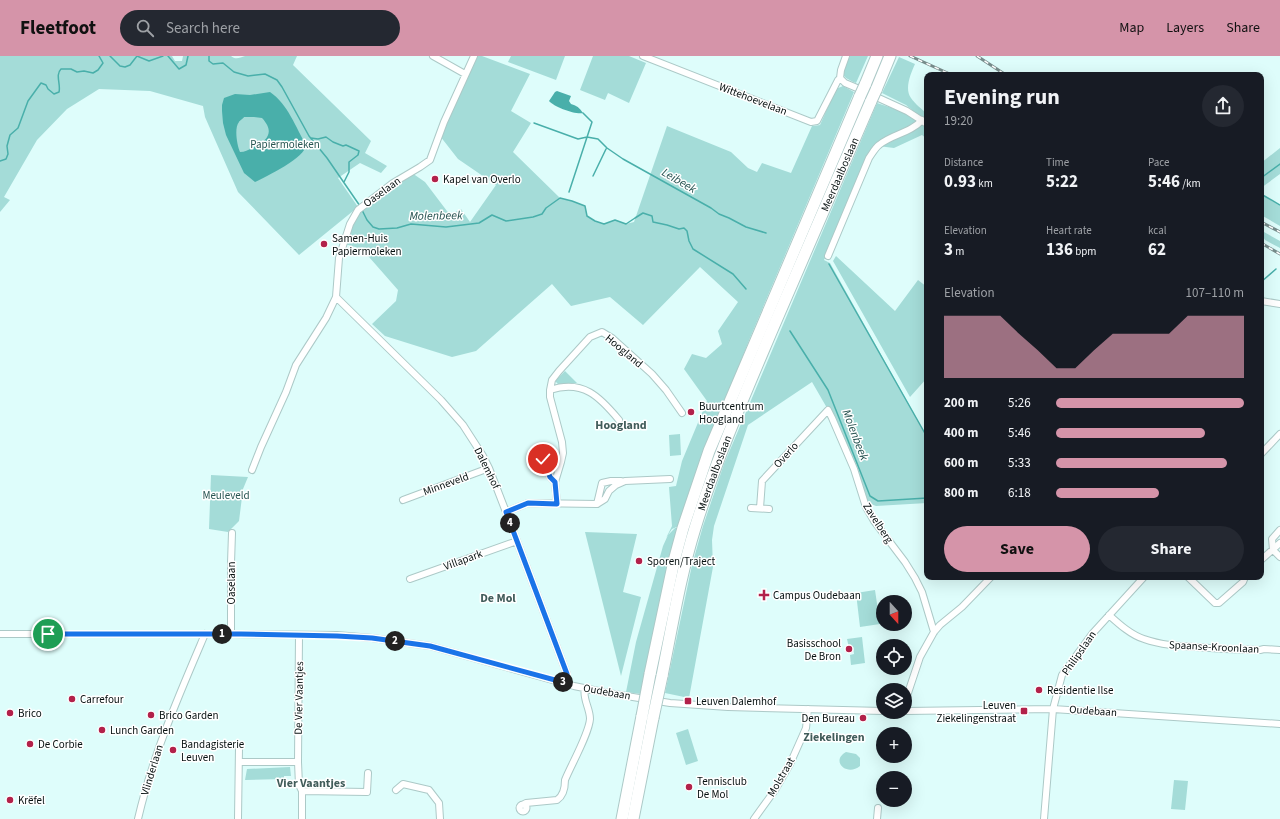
<!DOCTYPE html>
<meta charset="utf-8">
<style>
:root{--surface:#171b24;--page:#242831;--text:#f1f3f6;--muted:#9ea1a6;--accent:#d594a9}
body{margin:0;font-family:"Source Sans 3",sans-serif;background:var(--page);color:var(--text);height:100vh;display:flex;flex-direction:column;font-size:15px;white-space:nowrap}
*{box-sizing:border-box;margin:0}
p{font-size:13px;color:var(--muted)}
.icon{flex:none;width:22px;height:22px;fill:none;stroke:currentColor;stroke-width:2;stroke-linecap:round;stroke-linejoin:round}
.map{position:relative;flex:1;overflow:hidden}
.panel{position:absolute;left:924px;top:16px;width:340px;height:508px;display:flex;flex-direction:column;background:var(--surface);border-radius:8px;box-shadow:0 4px 16px #0002}
.panel>*{flex:none}
.needle{width:26px;rotate:159deg}
.fabs{position:absolute;left:876px;top:539px;display:grid;gap:8px}
.fabs a{display:grid;place-items:center;width:36px;height:36px;border-radius:50%;background:var(--surface);box-shadow:0 4px 16px #0002;font-size:20px}
.pin{position:absolute;display:grid;place-items:center;width:34px;height:34px;color:#fff;margin:-17px;border:2px solid #fff;border-radius:50%;box-shadow:0 1px 4px #0007}
.km{position:absolute;width:20px;height:20px;margin:-10px;border-radius:50%;background:#222;color:#fff;font-size:11px;line-height:20px;text-align:center}
.round{display:grid;place-items:center;flex:none;width:42px;height:42px;border-radius:21px;background:var(--page)}
.head{display:flex;align-items:center;justify-content:space-between;height:68px;padding:0 20px}
h1{font-size:22px;font-weight:700;line-height:30px}
.figures{display:grid;grid-template-columns:repeat(3,1fr);gap:6px;height:68px;padding:4px 20px}
.figures div{display:grid;align-content:center}
.figures b{font-size:17px;font-weight:700}
.figures small{font-size:11px;font-weight:400}
.figures p{font-size:11px}
.chart{height:112px;padding:8px 20px}
.chart p{display:flex;justify-content:space-between}
.chart svg{width:100%;height:72px;margin-top:4px;fill:var(--accent);opacity:.7}
.action{display:flex;gap:8px;margin-top:auto;padding:8px 20px}
.action a{flex:1;height:46px;border-radius:24px;background:var(--accent);color:#111;font-size:16px;font-weight:700;line-height:46px;text-align:center}
.action a+a{background:var(--page);color:var(--text)}
ul{padding:0 20px;list-style:none;font-size:13px}
li{display:grid;grid-template-columns:64px 48px 1fr;align-items:center;height:30px}
li i{height:10px;border-radius:5px;background:var(--accent)}
header{display:flex;align-items:center;gap:24px;box-sizing:border-box;height:56px;padding:0 20px;background:var(--accent);color:#111}
header strong{font-size:19px}
nav{display:flex;gap:22px;margin-inline-start:auto;font-size:14px}
.search{width:280px;height:36px;background:var(--page);display:flex;align-items:center;gap:10px;box-sizing:border-box;padding:0 14px;border-radius:22px;color:var(--muted);font-size:15px}
.map>svg:first-child{display:block}
.green{fill:#a4dcd8}
.water{fill:#49afaa;fill-rule:evenodd}
.lines{fill:none;stroke-linecap:round;stroke-linejoin:round}
.stream{stroke:#49afaa;stroke-width:1.5}
.minor-casing{stroke:#acc9c7;stroke-width:8}
.trunk-casing{stroke:#acc9c7;stroke-width:13}
.minor{stroke:#fff;stroke-width:6}
.trunk{stroke:#fff;stroke-width:11}
.rail-casing{stroke:#778c8b;stroke-width:3}
.rail{stroke:#fff;stroke-width:1.5;stroke-dasharray:4.5;stroke-linecap:butt}
.trunk-bridge-casing{stroke:#acc9c7;stroke-width:13;stroke-linecap:butt}
.trunk-bridge{stroke:#fff;stroke-width:11}
.route-casing{stroke:#fff;stroke-width:8}
.route{stroke:#1a73e8;stroke-width:5}
.poi-dot{fill:#b2214a;stroke:#fff;stroke-width:1.5}
.labels{text-anchor:middle;dominant-baseline:central;stroke-width:3;stroke-linejoin:round;paint-order:stroke}
.street-label{font-size:11px;fill:#061010;stroke:#fff}
.park-label{font-size:11px;fill:#295653;stroke:#fff}
.poi-label{font-size:11px;fill:#061010;stroke:#fff;text-anchor:start}
.water-label{font-size:12px;font-style:italic;fill:#24514f;stroke:#fff}
.neighbourhood-label{font-size:12px;font-weight:bold;fill:#415c5a;stroke:#fff}
</style>
<header>
<strong>Fleetfoot</strong>
<div class="search"><svg class="icon" aria-label="search" viewBox="0 0 24 24"><circle cx="10" cy="10" r="6"/><path d="M15 15l6 6"/></svg>Search here</div>
<nav><a>Map</a><a>Layers</a><a>Share</a></nav>
</header>
<div class="map">
<svg width="1280" height="763" viewBox="0 0 1280 763">
<rect width="100%" height="100%" fill="#defdfb"/>
<path class="green" d="M 0,0 L 172,0 L 175,5 L 182,5 L 183,0 L 231,0 C 235,4 240,2 245,0 L 297,0 L 293,9 L 371,85 L 365,97 L 387,110 L 381,117 L 360,107 L 338,122 L 358,151 L 299,199 L 238,136 L 205,61 L 203,50 L 150,35 L 99,33 L 67,53 L 37,84 L 4,141 L 10,144 L 0,156 Z
M 476,0 L 482,0 L 530,18 L 511,55 L 531,67 L 513,96 L 560,142 L 572,145 L 585,150 L 587,160 L 595,165 L 604,168 L 615,164 L 626,168 L 634,166 L 667,70 L 731,96 L 748,112 L 757,116 L 762,107 L 791,117 L 812,70 L 814,70 L 820,69 L 836,33 L 843,30 L 854,36 L 750,282 L 689,436 L 679,470 L 672,473 L 666,482 L 672,470 L 669,431 L 676,430 L 682,405 L 707,345 L 684,313 L 692,298 L 706,302 L 722,288 L 718,275 L 738,246 L 700,211 L 643,269 L 610,241 L 571,250 L 552,228 L 476,295 L 452,301 L 385,280 L 372,268 L 396,245 L 398,234 L 362,193 L 345,188 L 358,156 L 412,117 L 425,126 L 450,159 L 461,153 L 470,166 L 496,129 L 458,103 L 440,80 Z
M 511,0 L 565,0 L 556,24 L 508,6 Z
M 593,0 L 629,0 L 646,7 L 629,47 L 608,37 L 605,44 L 580,34 Z
M 850,0 L 868,0 L 856,27 C 837,19 843,17 850,0 Z
M 899,1 L 915,8 C 911,17 904,33 911,42 C 915,48 922,53 927,58 L 927,62 L 924,64 L 906,49 L 882,37 Z
M 877,47 C 895,53 913,59 927,71 L 927,83 L 922,79 L 894,92 L 878,90 L 824,204 L 830,207 L 927,381 L 927,447 L 876,450 L 866,446 L 827,352 L 812,326 L 748,369 L 714,470 L 712,484 L 713,511 L 689,642 L 665,637 L 692,509 L 703,470 L 724,408 Z
M 1280,92 L 1280,118 L 1261,132 L 1261,107 Z
M 1261,138 L 1280,150 L 1280,170 L 1261,159 Z
M 1264,176 L 1280,185 L 1280,192 L 1265,184 L 1262,179 Z
M 836,200 L 895,255 L 918,224 L 927,231 L 927,322 L 910,341 L 833,205 Z
M 565,315 L 577,327 L 558,328 L 556,326 L 556,324 Z
M 680,378 L 681,399 L 670,400 L 669,379 Z
M 211,419 L 248,421 L 243,433 L 239,465 L 228,476 L 209,473 Z
M 675,472 L 678,472 L 641,638 L 626,636 L 636,586 L 663,490 L 668,479 Z
M 585,476 L 637,478 L 623,536 L 641,541 L 621,620 Z
M 875,534 L 880,568 L 860,571 L 856,537 Z
M 862,581 L 865,607 L 851,609 L 850,599 L 854,598 L 853,591 L 849,592 L 847,583 Z
M 688,673 L 698,705 L 686,709 L 676,677 Z
M 846,696 L 856,698 L 860,702 L 860,710 C 847,721 830,705 846,696 Z
M 290,711 L 291,720 L 284,720 L 284,723 L 245,724 L 247,713 Z
M 1174,724 L 1188,725 L 1185,754 L 1171,753 Z"/>
<path class="water" d="M 557,35 L 571,40 L 569,45 L 571,48 C 576,49 580,52 583,57 C 576,59 554,51 549,45 L 555,36 Z
M 270,36 C 288,48 296,72 306,89 C 306,101 266,121 255,126 L 244,117 L 226,79 L 223,67 L 222,55 L 222,49 L 224,42 L 235,38 L 250,39 ZM 244,61 L 254,61 L 262,62 C 275,76 268,85 252,92 C 248,94 245,96 240,96 C 237,89 234,72 239,66 C 239,65 244,62 244,61 Z"/>
<g class="lines">
<path class="stream" d="M 110,0 L 120,10 L 125,11 L 130,9 L 137,0
M 137,0 L 149,5 L 163,0
M 168,0 L 179,13 L 186,9 L 188,0
M 209,0 L 209,5 L 213,8 L 223,7 L 234,16 L 248,20 L 265,18 L 277,24 L 282,31 L 309,80 L 327,102 L 360,150
M 534,67 L 578,83 L 587,81
M 587,81 L 598,83 L 607,92 L 623,103 L 711,152 L 719,158 L 729,162 L 746,171 L 766,177
M 311,82 L 318,83 L 326,81 L 333,86 L 343,90 L 346,89 L 359,95 L 358,99 L 349,106 L 349,116 L 344,126
M 306,91 L 318,91
M 0,105 L 6,103 L 8,98 L 7,90 L 10,79 L 18,72 L 28,45 L 41,27 L 46,29 L 48,33 L 54,38 L 59,36 C 61,28 55,19 61,13 L 71,13 L 77,16 L 84,15 L 93,17 L 98,14 L 103,7 L 99,0
M 593,120 L 606,93
M 1261,122 L 1280,108
M 569,136 L 592,66 L 583,57
M 1261,138 L 1280,149
M 362,154 L 367,164 L 373,171 L 379,173 L 397,172 L 411,168 L 446,171 L 479,167 L 492,159 L 506,165 L 533,161 L 542,158 L 546,152 L 560,142 L 572,145 L 585,150 L 587,160 L 595,165 L 604,168 L 615,164 L 626,168 L 635,162 L 643,157 L 652,160 L 653,166 L 667,169 L 679,173 L 684,172 L 687,175 L 689,185 L 693,193 L 733,218 L 746,233
M 829,208 L 927,381
M 1261,226 L 1276,213
M 790,275 L 828,334 L 870,440 L 878,445 L 927,442"/>
<g class="minor-casing">
<path id="minor" d="M 433,0 L 465,18
M 643,0 L 811,66 L 817,65 L 838,24 L 840,22
M 846,0 L 841,14 L 840,22 L 845,27 L 864,35
M 872,39 L 907,55 L 927,68
M 828,200 L 869,102 C 872,98 875,92 879,89 C 892,78 911,77 922,64
M 336,241 L 441,344 L 463,369 L 483,400 L 489,412 L 506,456 L 567,618 L 565,627
M 1261,245 L 1280,248
M 550,334 L 552,324 L 559,315 L 590,281 L 602,276 L 612,282 L 652,318 L 666,334 L 682,357
M 1261,398 L 1280,378
M 543,403 L 550,421 L 555,426
M 252,414 L 261,391 L 286,336 L 296,309 L 326,262 L 336,241 L 339,202 L 350,168 L 358,154 L 393,127 L 420,111 L 430,104 L 444,66 L 474,0
M 403,444 L 489,412
M 557,448 L 555,426 L 561,406 L 563,397 L 562,386 L 550,341 L 550,334 C 583,323 600,341 619,364
M 597,448 L 602,427 L 611,425 L 621,425
M 751,452 L 769,453
M 760,452 L 762,425 L 828,354 L 832,362 L 854,413 L 866,451 L 874,465 L 905,506 L 915,522 L 922,536 L 934,576
M 506,456 L 528,447 L 597,448 L 605,443 L 609,435 L 616,429 L 625,425 L 670,423
M 1273,494 L 1272,483 L 1280,474
M 1273,494 L 1280,501
M 1261,504 L 1280,487
M 1188,521 L 1215,547 L 1219,547 L 1243,526 L 1245,521
M 410,523 L 517,485
M 1109,559 C 1119,568 1131,579 1144,583 C 1161,589 1178,590 1196,591 C 1217,593 1239,594 1260,594 L 1264,593 L 1280,594
M 0,578 L 231,578 L 337,579 L 372,582 L 430,590 L 574,630 L 608,637 L 670,647 L 728,651 L 883,655
M 231,578 L 231,507 L 232,477
M 299,579 L 298,706 L 299,729 L 302,735
M 905,646 L 920,601 L 934,576 L 940,569 L 962,551 L 991,521
M 905,655 L 1053,653 L 1280,668
M 239,706 L 298,706
M 396,734 L 403,728 L 429,734 L 439,747 L 440,763
M 524,748 L 526,747 L 557,744 C 563,740 565,731 565,724 C 571,709 589,678 590,663 C 590,652 582,642 585,632
M519.5 752a3.5 3.5 0 1 1 7 0a3.5 3.5 0 1 1-7 0Z
M 138,763 C 153,698 179,639 205,578
M 238,763 L 239,692
M 302,763 L 302,735 L 367,736 L 368,717
M 754,763 L 775,734 L 790,708 L 806,672 L 808,653
M 877,763 L 878,752
M 1044,763 L 1053,653 L 1062,619 L 1092,578 L 1144,521"/>
</g>
<g class="trunk-casing">
<g id="trunk">
<path d="M 865,29 L 877,0"/>
<path d="M 876,34 L 890,0"/>
<path d="M 650,618 L 674,505 L 683,472 L 709,395 L 860,40"/>
<path id="s1" d="M 662,620 C 672,571 680,520 695,472 C 716,404 744,340 772,274 C 805,198 838,122 871,45"/>
<path d="M 622,763 L 642,660"/>
<path d="M 633,763 L 653,662"/>
</g>
</g>
<use href="#minor" class="minor"/>
<use href="#trunk" class="trunk"/>
<g class="rail-casing">
<path id="rail" d="M 910,0 L 952,19
M 977,0 L 1006,19
M 1261,166 L 1280,176
M 1261,187 L 1280,198"/>
</g>
<use href="#rail" class="rail"/>
<g class="trunk-bridge-casing">
<path id="trunk-bridge" d="M 860,40 L 865,29
M 871,45 L 876,34
M 642,660 L 650,618
M 653,662 L 662,620"/>
</g>
<use href="#trunk-bridge" class="trunk-bridge"/>
</g>
<g class="lines">
<g class="route-casing">
<path id="route" d="M 48,578 L 241,578 L 337,580 L 372,582 L 430,590 L 566,627 L 567,618 L 506,456 L 528,447 L 557,448 L 555,426 L 550,421 L 543,403"/>
</g>
<use href="#route" class="route"/>
</g>
<g class="poi-dot">
<circle cx="435" cy="123" r="4"/>
<circle cx="324" cy="188" r="4"/>
<circle cx="691" cy="356" r="4"/>
<circle cx="639" cy="505" r="4"/>
<path d="M762 533h4v4h4v4h-4v4h-4v-4h-4v-4h4z"/>
<circle cx="849" cy="593" r="4"/>
<circle cx="1039" cy="634" r="4"/>
<circle cx="72" cy="643" r="4"/>
<rect x="684" y="641" width="8" height="8" rx="2"/>
<rect x="1020" y="651" width="8" height="8" rx="2"/>
<circle cx="10" cy="657" r="4"/>
<circle cx="151" cy="659" r="4"/>
<circle cx="863" cy="662" r="4"/>
<circle cx="102" cy="674" r="4"/>
<circle cx="30" cy="688" r="4"/>
<circle cx="173" cy="694" r="4"/>
<circle cx="689" cy="731" r="4"/>
<circle cx="10" cy="744" r="4"/>
</g>
<g class="labels">
<g class="street-label">
<text transform="translate(753 43) rotate(21)">Wittehoevelaan</text>
<text stroke="none"><textPath href="#s1" startOffset="534">Meerdaalboslaan</textPath></text>
<text transform="translate(382 136) rotate(-36)">Oaselaan</text>
<text transform="translate(624 295) rotate(40)">Hoogland</text>
<text transform="translate(786 399) rotate(-47)">Overlo</text>
<text transform="translate(487 412) rotate(64)">Dalemhof</text>
<text stroke="none"><textPath href="#s1" startOffset="210">Meerdaalboslaan</textPath></text>
<text transform="translate(446 428) rotate(-20)">Minneveld</text>
<text transform="translate(878 467) rotate(57)">Zavelberg</text>
<text transform="translate(463 504) rotate(-20)">Villapark</text>
<text transform="translate(231 527) rotate(-90)">Oaselaan</text>
<text transform="translate(1214 591) rotate(3)">Spaanse-Kroonlaan</text>
<text transform="translate(1079 597) rotate(-55)">Philipslaan</text>
<text transform="translate(607 636) rotate(10)">Oudebaan</text>
<text transform="translate(299 642) rotate(-89)">De Vier Vaantjes</text>
<text transform="translate(1093 655) rotate(4)">Oudebaan</text>
<text transform="translate(152 714) rotate(-73)">Vlinderlaan</text>
<text transform="translate(781 721) rotate(-60)">Molstraat</text>
</g>
<g class="park-label">
<text x="285" y="88">Papiermoleken</text>
<text x="226" y="439">Meuleveld</text>
</g>
<g class="poi-label">
<text x="443" y="123">Kapel van Overlo</text>
<text x="332" y="182">Samen-Huis<tspan x="332" dy="13">Papiermoleken</tspan></text>
<text x="699" y="350">Buurtcentrum<tspan x="699" dy="13">Hoogland</tspan></text>
<text x="647" y="505">Sporen/Traject</text>
<text x="773" y="539">Campus Oudebaan</text>
<text x="841" y="587" text-anchor="end">Basisschool<tspan x="841" dy="13">De Bron</tspan></text>
<text x="1047" y="634">Residentie Ilse</text>
<text x="80" y="643">Carrefour</text>
<text x="696" y="645">Leuven Dalemhof</text>
<text x="1016" y="649" text-anchor="end">Leuven<tspan x="1016" dy="13">Ziekelingenstraat</tspan></text>
<text x="18" y="657">Brico</text>
<text x="159" y="659">Brico Garden</text>
<text x="855" y="662" text-anchor="end">Den Bureau</text>
<text x="110" y="674">Lunch Garden</text>
<text x="38" y="688">De Corbie</text>
<text x="181" y="688">Bandagisterie<tspan x="181" dy="13">Leuven</tspan></text>
<text x="697" y="725">Tennisclub<tspan x="697" dy="13">De Mol</tspan></text>
<text x="18" y="744">Krëfel</text>
</g>
<g class="water-label">
<text transform="translate(679 125) rotate(30)">Leibeek</text>
<text transform="translate(436 160) rotate(-1)">Molenbeek</text>
<text transform="translate(855 379) rotate(69)">Molenbeek</text>
</g>
<g class="neighbourhood-label">
<text x="621" y="369">Hoogland</text>
<text x="498" y="542">De Mol</text>
<text x="834" y="681">Ziekelingen</text>
<text x="311" y="727">Vier Vaantjes</text>
</g>
</g>
</svg>
<div class="fabs">
<a><svg class="needle" viewBox="-14 -14 28 28"><path d="M0-13l5 13h-10z" fill="#e53935"/><path d="M0 13l5-13h-10z" fill="#9ea1a6"/></svg></a>
<a><svg class="icon" aria-label="locate" viewBox="0 0 24 24"><circle cx="12" cy="12" r="6"/><path d="M12 2v4M12 18v4M2 12h4M18 12h4"/></svg></a>
<a><svg class="icon" aria-label="layers" viewBox="0 0 24 24"><path d="M12 4l9 5-9 5-9-5zM3 14l9 5 9-5"/></svg></a>
<a>+</a>
<a>−</a>
</div>
<div class="pin" style="left:48px;top:578px;background:#1e9e55"><svg class="icon" aria-label="arrive" viewBox="0 0 24 24"><path d="M6 21V4h12l-3 4 3 4H6"/></svg></div>
<div class="pin" style="left:543px;top:403px;background:#d93025"><svg class="icon" aria-label="check" viewBox="0 0 24 24"><path d="M5 12l5 5 9-10"/></svg></div>
<b class="km" style="left:222px;top:578px">1</b>
<b class="km" style="left:395px;top:585px">2</b>
<b class="km" style="left:563px;top:626px">3</b>
<b class="km" style="left:510px;top:467px">4</b>
<section class="panel">
<div class="head"><div><h1>Evening run</h1><p>19:20</p></div><a class="round"><svg class="icon" aria-label="share" viewBox="0 0 24 24"><path d="M12 15V3M7 8l5-5 5 5M5 13v7h14v-7"/></svg></a></div>
<div class="figures">
<div><p>Distance</p><b>0.93<small> km</small></b></div>
<div><p>Time</p><b>5:22</b></div>
<div><p>Pace</p><b>5:46<small> /km</small></b></div>
</div>
<div class="figures">
<div><p>Elevation</p><b>3<small> m</small></b></div>
<div><p>Heart rate</p><b>136<small> bpm</small></b></div>
<div><p>kcal</p><b>62</b></div>
</div>
<div class="chart"><p><span>Elevation</span>107–110 m</p>
<svg viewBox="0 0 160 44" preserveAspectRatio="none"><path d="M0 44V6L10 6L20 6L30 6L40 17L50 27L60 38L70 38L80 27L90 17L100 17L110 17L120 17L130 6L140 6L150 6L160 6V44z"/></svg>
</div>
<ul>
<li><b>200 m</b>5:26<i style="width:100%"></i></li>
<li><b>400 m</b>5:46<i style="width:79%"></i></li>
<li><b>600 m</b>5:33<i style="width:91%"></i></li>
<li><b>800 m</b>6:18<i style="width:55%"></i></li>
</ul>
<div class="action"><a>Save</a><a>Share</a></div>
</section>
</div>
